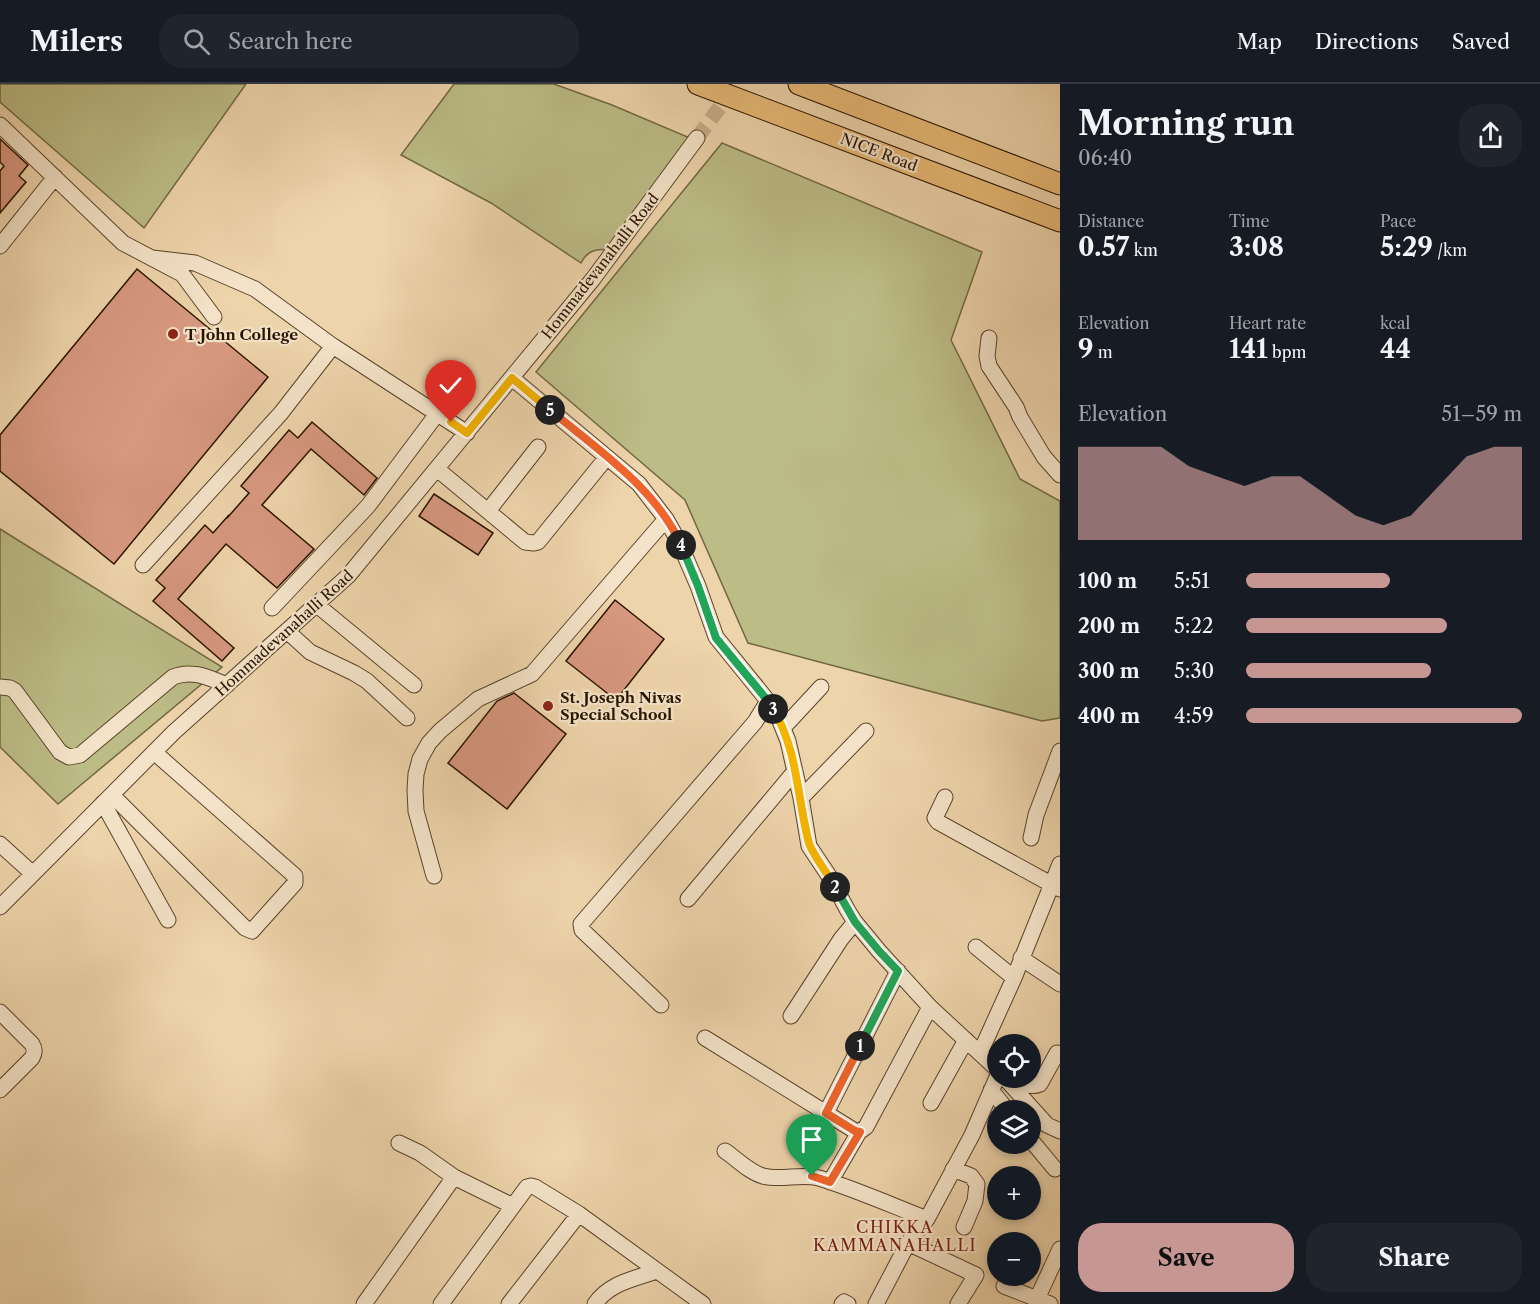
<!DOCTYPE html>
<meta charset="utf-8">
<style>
:root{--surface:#171b24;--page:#20242c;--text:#f1f3f6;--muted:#9ea1a6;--line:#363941;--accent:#c59692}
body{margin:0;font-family:"Libre Caslon Text",serif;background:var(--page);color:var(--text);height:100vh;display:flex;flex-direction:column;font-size:22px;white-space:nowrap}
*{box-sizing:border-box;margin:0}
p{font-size:20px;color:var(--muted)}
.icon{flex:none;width:33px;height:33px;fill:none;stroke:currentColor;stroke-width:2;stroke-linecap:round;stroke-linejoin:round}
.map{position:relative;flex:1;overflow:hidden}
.side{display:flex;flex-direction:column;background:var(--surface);width:480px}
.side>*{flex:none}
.controls{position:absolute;left:987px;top:950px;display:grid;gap:12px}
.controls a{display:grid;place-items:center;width:54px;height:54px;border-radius:50%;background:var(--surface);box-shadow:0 3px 9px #0003;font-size:30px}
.pin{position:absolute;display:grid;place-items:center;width:51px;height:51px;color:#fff;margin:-62px -26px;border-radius:50% 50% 50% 0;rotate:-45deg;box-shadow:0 0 6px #0007}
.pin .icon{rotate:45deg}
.km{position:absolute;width:30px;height:30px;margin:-15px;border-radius:50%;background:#222;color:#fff;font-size:16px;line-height:30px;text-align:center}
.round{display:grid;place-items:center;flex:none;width:63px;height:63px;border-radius:24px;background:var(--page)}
.overview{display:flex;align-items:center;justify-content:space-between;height:102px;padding:0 18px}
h1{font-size:33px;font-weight:700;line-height:45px}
.stats{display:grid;grid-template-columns:repeat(3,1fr);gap:9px;height:102px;padding:6px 18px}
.stats div{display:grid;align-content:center}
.stats b{font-size:26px;font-weight:700}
.stats small{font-size:16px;font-weight:400}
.stats p{font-size:16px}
.chart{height:168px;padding:12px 18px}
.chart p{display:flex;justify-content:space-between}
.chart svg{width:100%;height:108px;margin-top:6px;fill:var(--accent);opacity:.7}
.action{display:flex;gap:12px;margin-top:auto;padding:12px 18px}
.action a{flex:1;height:69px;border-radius:24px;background:var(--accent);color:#111;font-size:24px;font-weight:700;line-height:69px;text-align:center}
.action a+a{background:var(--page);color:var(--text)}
ul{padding:0 18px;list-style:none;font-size:20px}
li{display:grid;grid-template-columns:96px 72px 1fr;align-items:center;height:45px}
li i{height:15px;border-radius:8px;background:var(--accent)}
header{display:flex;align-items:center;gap:36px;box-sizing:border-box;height:84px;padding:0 30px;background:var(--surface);border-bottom:2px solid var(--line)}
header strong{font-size:28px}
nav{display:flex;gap:33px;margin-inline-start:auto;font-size:21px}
.search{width:420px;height:54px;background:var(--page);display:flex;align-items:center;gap:15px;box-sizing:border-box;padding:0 21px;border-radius:24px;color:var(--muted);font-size:22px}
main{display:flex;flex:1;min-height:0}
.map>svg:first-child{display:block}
.green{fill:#bcbc86;stroke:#726843;stroke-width:1.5}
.building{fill:#d79880;stroke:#291300;stroke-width:1.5}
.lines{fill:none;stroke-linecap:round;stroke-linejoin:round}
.minor-tunnel{stroke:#c7ad89;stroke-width:15;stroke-dasharray:15 8;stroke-linecap:butt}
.minor-casing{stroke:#5a432b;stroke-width:17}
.highway-casing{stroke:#291300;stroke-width:23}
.minor{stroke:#f4e3c8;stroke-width:15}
.highway{stroke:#e7ba76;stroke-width:21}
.split-1-casing{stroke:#fff;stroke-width:12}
.split-2-casing{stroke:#fff;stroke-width:12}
.split-3-casing{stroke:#fff;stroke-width:12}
.split-4-casing{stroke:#fff;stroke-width:12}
.split-5-casing{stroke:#fff;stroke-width:12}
.split-6-casing{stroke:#fff;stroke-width:12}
.split-1{stroke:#f0652b;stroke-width:8}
.split-2{stroke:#22a559;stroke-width:8}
.split-3{stroke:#f5b400;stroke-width:8}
.split-4{stroke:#22a559;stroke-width:8}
.split-5{stroke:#f0652b;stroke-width:8}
.split-6{stroke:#f5b400;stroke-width:8}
.poi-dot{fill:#8f2418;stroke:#f4e3c8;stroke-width:2}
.labels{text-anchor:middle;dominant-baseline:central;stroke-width:4.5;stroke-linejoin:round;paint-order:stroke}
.street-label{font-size:15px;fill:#291300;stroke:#f4e3c8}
.poi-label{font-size:15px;font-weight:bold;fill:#291300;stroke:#f4e3c8;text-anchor:start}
.neighbourhood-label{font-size:16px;letter-spacing:1.5px;fill:#7a1f14;stroke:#f4e3c8}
</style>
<header>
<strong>Milers</strong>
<div class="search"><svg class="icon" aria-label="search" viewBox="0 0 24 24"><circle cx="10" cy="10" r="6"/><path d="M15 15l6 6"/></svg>Search here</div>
<nav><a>Map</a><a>Directions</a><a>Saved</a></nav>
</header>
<main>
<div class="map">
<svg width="1060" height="1220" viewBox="0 0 1060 1220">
<rect width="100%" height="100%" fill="#eed4ab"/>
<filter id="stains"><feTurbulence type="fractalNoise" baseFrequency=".00333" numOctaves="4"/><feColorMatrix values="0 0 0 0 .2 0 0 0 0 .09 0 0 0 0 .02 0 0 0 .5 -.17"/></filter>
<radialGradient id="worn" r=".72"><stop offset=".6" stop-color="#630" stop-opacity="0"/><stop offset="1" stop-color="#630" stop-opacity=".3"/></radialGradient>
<path class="green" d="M 0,0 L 246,0 L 144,144 L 0,18 Z
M 454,0 L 554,0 L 612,21 L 690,54 L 609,166 C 596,164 587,167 581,179 L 491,119 L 401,71 Z
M 722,59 L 982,168 L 951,256 L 1020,395 L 1060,417 L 1060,634 L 1042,637 L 748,559 L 685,416 L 536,288 Z
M 0,445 L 222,583 L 58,720 L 0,663 Z"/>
<path class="building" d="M 0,55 L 28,81 L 19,92 L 26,98 L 0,129 L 0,87 L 4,82 L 0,78 Z
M 137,185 L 268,293 L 114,480 L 0,387 L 0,351 Z
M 312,338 L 377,394 L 364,411 L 311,365 L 262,421 L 314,465 L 277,504 L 226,460 L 178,515 L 234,564 L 222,577 L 153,517 L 165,504 L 156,496 L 205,441 L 213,449 L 228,432 L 228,433 L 249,409 L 241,402 L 289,346 L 298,354 Z
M 434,410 L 493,449 L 478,471 L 419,432 Z
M 615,516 L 664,555 L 616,616 L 566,577 Z
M 514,609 L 566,650 L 507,725 L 448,679 L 497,617 Z"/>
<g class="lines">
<path class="minor-tunnel" d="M 697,54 L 737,0"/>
<g class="minor-casing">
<path id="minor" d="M 0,41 L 123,159 L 182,190 L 214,233
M 0,162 L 55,93
M 989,254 L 987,272 L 989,282 L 1016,323 L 1020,333 L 1044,373 L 1060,391
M 333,262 L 467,349
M 512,294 L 639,400 L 666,435 L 679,458 L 698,502 L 716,553 L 768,617 L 778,632 L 788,657 L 801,714 L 809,762 L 829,792 L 848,827 L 855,838 L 879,867 L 930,923 L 998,986
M 437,385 L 525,458 L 534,459 L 538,458 L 607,373
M 488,427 L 538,363
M 143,481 L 281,329 L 333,262 L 255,205 L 195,179 L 152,174
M 317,521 L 414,601
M 272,524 L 368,422 L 437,330
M 287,547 L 310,568 L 354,589 L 367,597 L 407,634
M 0,603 L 10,604 L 15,607 L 60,668 L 69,673 L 80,671 L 173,593 C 192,585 209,594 227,601
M 783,644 L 821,603
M 112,711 L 245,844 L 252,847 L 295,799 L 295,792 L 154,668
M 945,713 L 935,734 L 938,738 L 1060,805
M 801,714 L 866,647
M 103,719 L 168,836
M 1031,754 L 1036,731 L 1060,667
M 0,760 L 33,790
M 434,792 L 416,727 L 415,706 L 416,690 L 420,675 L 429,659 L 440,647 L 478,615 L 532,590 L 666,435
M 688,815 L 795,687
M 0,823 L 174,648 L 348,492 L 593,195 L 697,54
M 976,863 L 1014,894
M 1021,874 L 1060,900
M 661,921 L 582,846 L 581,840 L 755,638 L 768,617
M 0,928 L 32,960 C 35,965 35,969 32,974 L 0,1006
M 791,932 L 841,855 L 855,838
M 705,954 L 855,1047 L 859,1048 L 866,1043 L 930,923
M 980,969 L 1014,894 L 1060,780
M 1004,993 L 1047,1041 L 1060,1047
M 1007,997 L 1017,994 C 1025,1000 1030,1004 1040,1000 L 1057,969
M 991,1006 L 1007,1026
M 931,1019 L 966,956
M 826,1029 L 898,887
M 1030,1055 L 1055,1085
M 399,1059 L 420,1069 L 454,1093 L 513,1122
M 725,1067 C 737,1075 749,1088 763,1092 C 781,1097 801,1089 819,1094 C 855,1105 891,1121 927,1135
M 953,1085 L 971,1092 L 977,1100 L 975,1117 L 964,1143
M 830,1098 L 859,1048
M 908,1159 L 976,1191 L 958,1220
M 1004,1202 L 1050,1220
M 1037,1215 L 1060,1165
M 364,1220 L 454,1093
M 441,1220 L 527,1103 L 531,1102 L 535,1103 L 579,1130 L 703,1220
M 509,1220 L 579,1130
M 595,1220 C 609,1199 634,1195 657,1187
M 842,1220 L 844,1218 L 848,1220
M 876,1220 L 908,1159 L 927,1135 L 972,1051 L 998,991"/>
</g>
<g class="highway-casing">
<path id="highway" d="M 698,0 L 1060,137
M 799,0 L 1060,100"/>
</g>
<use href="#minor" class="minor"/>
<use href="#highway" class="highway"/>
</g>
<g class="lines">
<g class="split-1-casing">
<path id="split-1" d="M 812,1092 L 830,1098 L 860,1048 L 855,1047 L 826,1029 L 860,962"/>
</g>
<g class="split-2-casing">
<path id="split-2" d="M 835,803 L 855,838 L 879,867 L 898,887 L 860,962"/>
</g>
<g class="split-3-casing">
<path id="split-3" d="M 773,625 C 798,666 797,714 809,759 C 812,770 829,791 835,803"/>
</g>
<g class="split-4-casing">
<path id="split-4" d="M 681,461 L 698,502 L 716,554 L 768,617 L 773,625"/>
</g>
<g class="split-5-casing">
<path id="split-5" d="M 550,326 C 597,365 656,404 681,461"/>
</g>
<g class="split-6-casing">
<path id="split-6" d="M 451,338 L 467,349 L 512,294 L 550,326"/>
</g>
<use href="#split-1" class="split-1"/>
<use href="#split-2" class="split-2"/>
<use href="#split-3" class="split-3"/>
<use href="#split-4" class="split-4"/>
<use href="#split-5" class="split-5"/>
<use href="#split-6" class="split-6"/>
</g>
<g class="poi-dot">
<circle cx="173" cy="250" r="6"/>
<circle cx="548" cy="622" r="6"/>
</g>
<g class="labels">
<g class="street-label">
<text transform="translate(879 68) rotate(21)">NICE Road</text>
<text transform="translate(600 182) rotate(-52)">Hommadevanahalli Road</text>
<text transform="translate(284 549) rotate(-42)">Hommadevanahalli Road</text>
</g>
<g class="poi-label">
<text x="185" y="250">T John College</text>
<text x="560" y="613">St. Joseph Nivas<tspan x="560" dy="17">Special School</tspan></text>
</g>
<g class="neighbourhood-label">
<text x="895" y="1143">CHIKKA<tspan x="895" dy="18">KAMMANAHALLI</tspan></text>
</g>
</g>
<rect width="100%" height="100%" filter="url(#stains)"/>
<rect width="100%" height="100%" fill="url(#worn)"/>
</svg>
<div class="controls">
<a><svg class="icon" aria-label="locate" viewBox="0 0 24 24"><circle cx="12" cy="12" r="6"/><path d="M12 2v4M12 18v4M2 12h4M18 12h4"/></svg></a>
<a><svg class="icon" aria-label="layers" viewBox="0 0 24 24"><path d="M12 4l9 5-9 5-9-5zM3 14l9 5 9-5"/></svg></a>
<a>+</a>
<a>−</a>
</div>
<div class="pin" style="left:812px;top:1092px;background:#1e9e55"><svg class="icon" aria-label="arrive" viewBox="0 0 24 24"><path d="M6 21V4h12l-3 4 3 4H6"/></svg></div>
<div class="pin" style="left:451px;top:338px;background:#d93025"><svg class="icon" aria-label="check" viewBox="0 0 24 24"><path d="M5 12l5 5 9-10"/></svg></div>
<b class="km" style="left:860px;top:962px">1</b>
<b class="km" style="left:835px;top:803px">2</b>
<b class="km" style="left:773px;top:625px">3</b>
<b class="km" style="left:681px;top:461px">4</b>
<b class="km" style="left:550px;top:326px">5</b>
</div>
<section class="side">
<div class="overview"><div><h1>Morning run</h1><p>06:40</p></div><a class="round"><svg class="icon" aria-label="share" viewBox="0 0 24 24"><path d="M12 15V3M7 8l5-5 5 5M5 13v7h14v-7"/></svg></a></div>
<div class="stats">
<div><p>Distance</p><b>0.57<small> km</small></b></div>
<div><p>Time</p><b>3:08</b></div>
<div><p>Pace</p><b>5:29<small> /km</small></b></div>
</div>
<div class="stats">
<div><p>Elevation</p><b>9<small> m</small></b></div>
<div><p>Heart rate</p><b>141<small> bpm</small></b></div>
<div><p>kcal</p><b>44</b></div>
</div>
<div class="chart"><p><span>Elevation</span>51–59 m</p>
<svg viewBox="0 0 160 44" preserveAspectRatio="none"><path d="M0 44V6L10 6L20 6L30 6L40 14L50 18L60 22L70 18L80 18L90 26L100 34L110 38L120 34L130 22L140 10L150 6L160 6V44z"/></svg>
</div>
<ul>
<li><b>100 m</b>5:51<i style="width:52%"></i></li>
<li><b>200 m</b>5:22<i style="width:73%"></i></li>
<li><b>300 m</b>5:30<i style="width:67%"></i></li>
<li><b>400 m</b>4:59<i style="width:100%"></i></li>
</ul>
<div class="action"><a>Save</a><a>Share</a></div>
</section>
</main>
